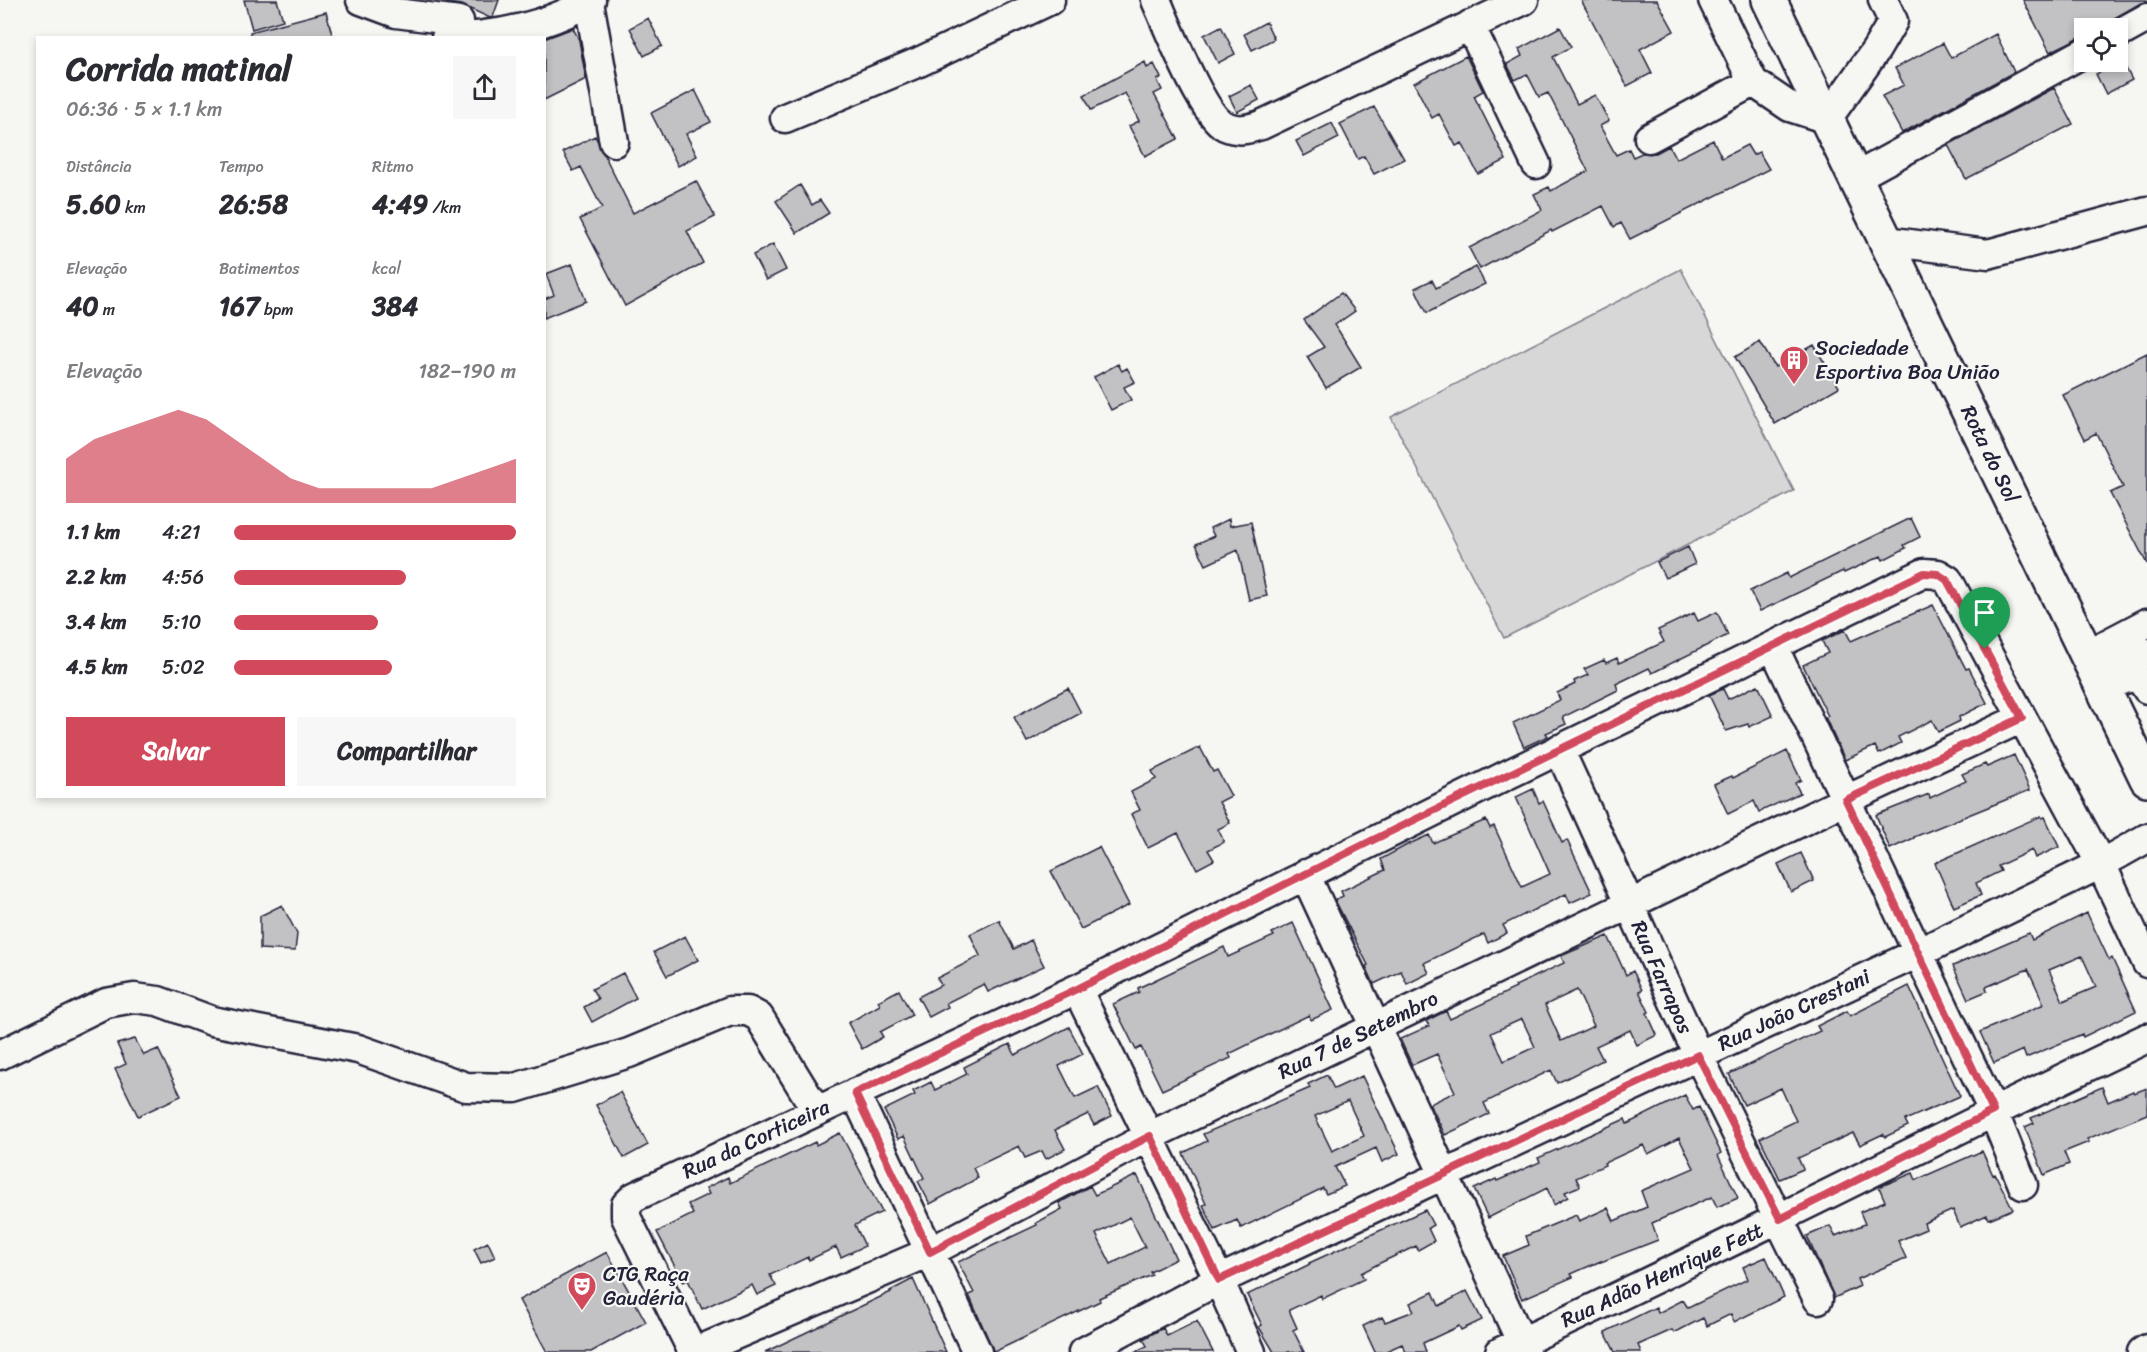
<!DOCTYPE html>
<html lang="pt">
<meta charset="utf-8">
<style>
:root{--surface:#fff;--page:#f7f7f7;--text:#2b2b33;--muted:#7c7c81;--accent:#d1495b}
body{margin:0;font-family:Sriracha,sans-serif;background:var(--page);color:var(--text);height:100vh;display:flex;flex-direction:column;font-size:22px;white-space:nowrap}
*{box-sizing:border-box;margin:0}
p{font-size:20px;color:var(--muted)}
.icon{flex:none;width:33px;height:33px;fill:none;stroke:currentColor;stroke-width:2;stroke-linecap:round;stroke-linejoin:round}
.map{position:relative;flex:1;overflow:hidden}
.panel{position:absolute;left:36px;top:36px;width:510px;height:762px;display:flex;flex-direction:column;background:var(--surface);border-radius:0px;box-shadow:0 3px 9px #0003}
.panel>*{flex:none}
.tools{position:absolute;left:2074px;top:18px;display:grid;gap:12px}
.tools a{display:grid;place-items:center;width:54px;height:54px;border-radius:0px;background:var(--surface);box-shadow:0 3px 9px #0003;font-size:30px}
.pin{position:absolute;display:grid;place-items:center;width:51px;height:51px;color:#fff;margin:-62px -26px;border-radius:50% 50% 50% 0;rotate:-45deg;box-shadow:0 0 6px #0007}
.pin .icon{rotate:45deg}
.round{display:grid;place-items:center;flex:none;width:63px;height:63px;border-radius:0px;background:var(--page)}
.overview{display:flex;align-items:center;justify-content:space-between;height:102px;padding:0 30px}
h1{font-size:33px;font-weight:700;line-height:45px}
.stats{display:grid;grid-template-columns:repeat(3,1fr);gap:9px;height:102px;padding:6px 30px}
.stats div{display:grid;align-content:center}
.stats b{font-size:26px;font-weight:700}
.stats small{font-size:16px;font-weight:400}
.stats p{font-size:16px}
.chart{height:168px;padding:12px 30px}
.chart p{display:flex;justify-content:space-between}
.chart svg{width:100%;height:108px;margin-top:6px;fill:var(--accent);opacity:.7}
.button{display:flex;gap:12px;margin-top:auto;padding:12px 30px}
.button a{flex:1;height:69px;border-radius:0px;background:var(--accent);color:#fff;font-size:24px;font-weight:700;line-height:69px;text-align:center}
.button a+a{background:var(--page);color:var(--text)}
ul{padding:0 30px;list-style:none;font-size:20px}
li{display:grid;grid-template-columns:96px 72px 1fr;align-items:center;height:45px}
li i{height:15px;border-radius:8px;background:var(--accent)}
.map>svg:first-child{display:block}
.green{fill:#d7d7d7;stroke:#7c7c89;stroke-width:1.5}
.building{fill:#c2c2c4;stroke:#22223b;stroke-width:1.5;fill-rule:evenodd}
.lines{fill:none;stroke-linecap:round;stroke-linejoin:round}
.minor-casing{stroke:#22223b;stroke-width:33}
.highway-casing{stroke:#22223b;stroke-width:38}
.minor{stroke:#f6f6f2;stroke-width:28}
.highway{stroke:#f6f6f2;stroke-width:33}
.route-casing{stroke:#fff;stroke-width:12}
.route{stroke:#d1495b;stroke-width:8}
.labels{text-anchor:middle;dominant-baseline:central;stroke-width:4.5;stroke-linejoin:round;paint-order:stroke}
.poi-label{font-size:21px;fill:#22223b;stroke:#f6f6f2;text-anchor:start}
.street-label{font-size:21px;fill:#22223b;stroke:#f6f6f2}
</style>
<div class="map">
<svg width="2147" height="1352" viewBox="0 0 2147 1352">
<rect width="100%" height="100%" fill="#f6f6f2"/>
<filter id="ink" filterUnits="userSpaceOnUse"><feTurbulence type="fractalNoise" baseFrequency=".0167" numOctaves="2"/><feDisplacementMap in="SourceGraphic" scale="12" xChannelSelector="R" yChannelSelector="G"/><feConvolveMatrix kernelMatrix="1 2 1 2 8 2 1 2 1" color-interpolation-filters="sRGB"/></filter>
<g filter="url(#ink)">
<path class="green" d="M 1681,269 L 1794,491 L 1504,638 L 1391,417 Z"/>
<path class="building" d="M 244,0 L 277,0 L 283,20 L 252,29 Z
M 448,0 L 499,0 L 493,17 L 490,18 L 462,5 L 447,3 Z
M 1581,0 L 1657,0 L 1674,31 L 1640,49 L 1652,73 L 1627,86 Z
M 2023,0 L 2147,0 L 2147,2 L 2139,4 L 2098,28 L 2085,28 L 2085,35 L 2050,52 Z
M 326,12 L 333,38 L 250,38 L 250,32 Z
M 648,18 L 662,46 L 644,56 L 630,28 Z
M 1266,22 L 1274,39 L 1252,50 L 1244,34 Z
M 1221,26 L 1235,54 L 1218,63 L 1204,35 Z
M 1560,27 L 1571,47 L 1553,57 L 1577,104 L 1595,95 L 1609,121 L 1600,126 L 1616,155 L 1629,149 L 1633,157 L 1642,153 L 1656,153 L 1669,146 L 1676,159 L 1713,140 L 1722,158 L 1747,145 L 1753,155 L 1759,152 L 1769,169 L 1630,239 L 1621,223 L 1614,227 L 1603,206 L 1552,232 L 1551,230 L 1480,269 L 1469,248 L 1542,210 L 1534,194 L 1549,187 L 1551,191 L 1588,171 L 1548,93 L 1539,97 L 1527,74 L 1515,80 L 1507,64 L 1522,56 L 1519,49 Z
M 573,28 L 579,40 L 586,79 L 544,100 L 544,39 Z
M 1996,34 L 2014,72 L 1902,133 L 1882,96 L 1904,85 L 1895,68 L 1943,43 L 1951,58 Z
M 1466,56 L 1483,91 L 1474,96 L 1506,160 L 1478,174 L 1462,143 L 1456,146 L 1439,114 L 1432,118 L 1414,83 Z
M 2122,61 L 2132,80 L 2106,94 L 2096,74 Z
M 1145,62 L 1147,68 L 1154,64 L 1161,78 L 1157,80 L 1162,90 L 1154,94 L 1178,139 L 1145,156 L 1129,126 L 1139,121 L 1125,93 L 1091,110 L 1084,95 Z
M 1251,85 L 1259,100 L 1237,112 L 1229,96 Z
M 2054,88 L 2073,124 L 1966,179 L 1948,145 Z
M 695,90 L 711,122 L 686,134 L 697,156 L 678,166 L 651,113 Z
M 1374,107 L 1404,159 L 1374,174 L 1364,156 L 1358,159 L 1340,124 Z
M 1332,123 L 1339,138 L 1304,156 L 1296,141 Z
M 595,136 L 633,213 L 696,181 L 715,217 L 687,231 L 703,263 L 625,306 L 580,219 L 602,208 L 581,167 L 573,171 L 563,152 Z
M 800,185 L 812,205 L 820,200 L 829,213 L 797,233 L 776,201 Z
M 773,244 L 786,270 L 766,280 L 753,255 Z
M 572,264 L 586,301 L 544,318 L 544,299 L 554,295 L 546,274 Z
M 1476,267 L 1485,284 L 1427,313 L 1415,288 L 1432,280 L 1436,288 Z
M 1341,293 L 1355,311 L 1335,325 L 1361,367 L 1326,388 L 1307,357 L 1324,347 L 1304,320 Z
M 1760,342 L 1775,367 L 1814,345 L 1839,387 L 1775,424 L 1735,357 Z
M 2147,353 L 2147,564 L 2110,493 L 2123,487 L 2096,433 L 2085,439 L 2063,395 Z
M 1118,364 L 1122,371 L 1127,368 L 1135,382 L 1124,387 L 1131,400 L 1111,410 L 1094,377 Z
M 1911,518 L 1920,537 L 1904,545 L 1906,548 L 1883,560 L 1881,556 L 1844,573 L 1843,571 L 1760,611 L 1750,591 L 1787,573 L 1789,578 Z
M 1229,519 L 1230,526 L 1251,522 L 1267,596 L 1249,600 L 1238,550 L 1206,565 L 1196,544 L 1214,536 L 1210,528 Z
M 1688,547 L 1695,564 L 1665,578 L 1657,562 Z
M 1933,605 L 1966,669 L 1969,668 L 1987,703 L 1959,717 L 1960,721 L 1938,732 L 1932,720 L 1898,737 L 1901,743 L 1879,754 L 1875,746 L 1845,760 L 1825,717 L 1828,716 L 1803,665 L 1828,653 L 1822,641 L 1845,630 L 1851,641 Z
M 1717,612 L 1728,635 L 1652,673 L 1649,668 L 1616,684 L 1618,690 L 1563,717 L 1566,724 L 1546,733 L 1548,736 L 1524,747 L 1513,723 L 1560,700 L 1557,693 L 1575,684 L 1574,681 L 1588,675 L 1584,669 L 1604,660 L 1606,663 L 1617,658 L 1619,663 L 1664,642 L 1658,630 L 1694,613 L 1698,621 Z
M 1758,685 L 1773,716 L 1749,727 L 1748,724 L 1726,731 L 1709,695 L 1723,689 L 1728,699 Z
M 1068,688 L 1081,713 L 1027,742 L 1014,717 Z
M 1200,747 L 1213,772 L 1217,770 L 1231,796 L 1219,802 L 1230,823 L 1218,829 L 1224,842 L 1208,850 L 1214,860 L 1197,869 L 1178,833 L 1148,848 L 1131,814 L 1140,810 L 1131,792 L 1156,779 L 1152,771 Z
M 1787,751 L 1801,780 L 1795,783 L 1800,793 L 1759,812 L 1754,801 L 1728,814 L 1714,784 L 1732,776 L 1733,778 Z
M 2014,755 L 2030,790 L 1914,837 L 1914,838 L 1890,849 L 1876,815 L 1929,794 L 1930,798 L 1966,781 L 1962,774 L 1985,764 L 1987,767 Z
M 1533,789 L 1539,803 L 1543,801 L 1562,843 L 1567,840 L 1592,893 L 1570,903 L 1566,894 L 1503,925 L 1507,933 L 1488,943 L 1484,934 L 1424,963 L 1429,973 L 1407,984 L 1401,971 L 1374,984 L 1366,966 L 1368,965 L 1335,900 L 1343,896 L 1341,891 L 1385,870 L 1381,859 L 1407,845 L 1429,835 L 1433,843 L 1486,820 L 1490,828 L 1494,826 L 1522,887 L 1550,874 L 1516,797 Z
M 2041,816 L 2042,818 L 2045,817 L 2059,847 L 2035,858 L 2032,850 L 1998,866 L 2001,871 L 1976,883 L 1981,895 L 1954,907 L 1935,863 Z
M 1099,847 L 1129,905 L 1081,929 L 1051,871 Z
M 1801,853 L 1814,881 L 1791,892 L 1778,864 Z
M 282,905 L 297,934 L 295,951 L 260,949 L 260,916 Z
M 2087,913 L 2109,960 L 2112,958 L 2136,1011 L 2083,1037 L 2082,1034 L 2026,1058 L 2023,1050 L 1994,1063 L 1980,1032 L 2044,1004 L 2028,969 L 1986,987 L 1987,991 L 1968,999 L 1953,966 L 2029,933 L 2032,940 ZM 2082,956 L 2096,987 L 2063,1001 L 2049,970 Z
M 999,920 L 1014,949 L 1031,940 L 1044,966 L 988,992 L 984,984 L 946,1003 L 948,1007 L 929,1017 L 918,997 L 941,985 L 937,978 L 980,956 L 970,934 Z
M 1293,923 L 1333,1010 L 1311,1020 L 1309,1015 L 1229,1054 L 1231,1058 L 1162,1090 L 1141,1047 L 1136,1050 L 1113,1004 L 1139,992 L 1138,988 L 1224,947 L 1228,957 L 1274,936 L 1272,933 Z
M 685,936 L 698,960 L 667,976 L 654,952 Z
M 1608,936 L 1626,975 L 1633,971 L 1642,990 L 1639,991 L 1649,1012 L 1647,1013 L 1657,1035 L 1637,1045 L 1630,1030 L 1596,1046 L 1603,1060 L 1557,1083 L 1551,1070 L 1484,1103 L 1489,1114 L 1445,1135 L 1430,1104 L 1455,1092 L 1437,1054 L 1412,1065 L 1400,1039 L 1429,1026 L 1426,1021 L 1446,1011 L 1450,1019 L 1516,988 L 1515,986 L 1564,963 L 1561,956 ZM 1577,990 L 1594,1026 L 1561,1041 L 1545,1005 ZM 1522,1019 L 1535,1047 L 1504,1061 L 1491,1033 Z
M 623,973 L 636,998 L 592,1022 L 584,1007 L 598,999 L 592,989 Z
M 1909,986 L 1960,1096 L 1905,1120 L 1908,1126 L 1885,1137 L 1883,1134 L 1860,1145 L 1853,1133 L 1833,1142 L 1798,1158 L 1803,1169 L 1780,1179 L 1760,1138 L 1796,1121 L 1781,1088 L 1744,1105 L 1729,1074 L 1820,1031 L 1817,1026 L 1847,1011 L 1850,1016 Z
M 899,990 L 912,1015 L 880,1032 L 883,1037 L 862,1049 L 848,1023 L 880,1005 L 878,1001 Z
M 1069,1027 L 1083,1054 L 1059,1066 L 1075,1098 L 1098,1087 L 1112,1116 L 1094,1125 L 1088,1114 L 1055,1130 L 1065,1149 L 1046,1159 L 1042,1151 L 1025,1158 L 1019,1146 L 973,1168 L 978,1178 L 930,1204 L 918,1181 L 924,1178 L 904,1136 L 898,1139 L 884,1110 L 915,1095 L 913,1091 L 931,1082 L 935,1090 L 967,1074 L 964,1067 L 1010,1044 L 1015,1055 Z
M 135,1039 L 144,1055 L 158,1049 L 181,1096 L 138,1116 L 115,1069 L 126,1064 L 117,1044 Z
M 1327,1075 L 1334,1089 L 1362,1076 L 1399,1154 L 1382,1162 L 1376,1148 L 1335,1167 L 1345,1186 L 1326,1194 L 1323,1188 L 1241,1228 L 1237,1220 L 1215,1230 L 1203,1205 L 1206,1204 L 1183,1153 L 1207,1141 L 1203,1134 L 1310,1088 L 1308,1084 ZM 1348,1101 L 1364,1136 L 1332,1151 L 1315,1116 Z
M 2102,1087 L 2108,1102 L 2133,1091 L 2134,1093 L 2147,1088 L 2147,1114 L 2087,1139 L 2089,1142 L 2064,1152 L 2069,1164 L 2044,1175 L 2025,1127 L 2034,1123 L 2031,1118 Z
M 620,1092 L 648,1145 L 624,1158 L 596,1105 Z
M 1685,1095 L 1693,1110 L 1699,1107 L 1721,1153 L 1718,1155 L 1738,1198 L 1717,1207 L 1712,1197 L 1652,1223 L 1658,1240 L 1601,1262 L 1601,1261 L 1571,1274 L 1573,1277 L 1522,1299 L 1503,1256 L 1529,1245 L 1526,1236 L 1576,1215 L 1579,1221 L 1608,1208 L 1614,1221 L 1647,1207 L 1641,1191 L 1694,1168 L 1679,1138 L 1648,1154 L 1643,1145 L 1604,1163 L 1605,1165 L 1576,1178 L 1580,1186 L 1565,1192 L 1568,1197 L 1554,1205 L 1547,1188 L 1488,1218 L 1474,1189 L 1496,1179 L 1497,1181 L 1540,1162 L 1538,1158 L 1625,1119 L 1627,1124 Z
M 840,1133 L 882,1212 L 855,1225 L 865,1246 L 841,1257 L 836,1247 L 809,1260 L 808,1257 L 770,1275 L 776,1286 L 757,1295 L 752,1285 L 702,1309 L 688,1280 L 683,1282 L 657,1232 L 693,1214 L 688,1204 L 709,1194 L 706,1188 L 728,1177 L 730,1183 L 815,1142 L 816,1145 Z
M 1982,1151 L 1993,1175 L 1995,1174 L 2013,1209 L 1989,1219 L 1987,1215 L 1960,1227 L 1953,1210 L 1924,1223 L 1926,1229 L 1898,1241 L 1906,1258 L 1857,1279 L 1860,1286 L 1834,1298 L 1807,1236 L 1830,1226 L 1835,1236 L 1865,1224 L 1860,1212 L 1885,1201 L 1879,1187 L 1913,1173 L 1916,1180 Z
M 1137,1175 L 1176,1259 L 1150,1272 L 1152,1275 L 1099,1298 L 1100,1301 L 994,1352 L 969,1295 L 974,1293 L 958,1262 L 1037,1225 L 1036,1223 L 1062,1209 L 1059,1203 L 1090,1186 L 1095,1195 ZM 1130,1217 L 1145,1247 L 1111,1264 L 1096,1234 Z
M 1425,1210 L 1433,1225 L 1428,1228 L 1434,1241 L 1418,1250 L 1416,1246 L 1380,1263 L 1361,1273 L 1364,1279 L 1322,1299 L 1321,1295 L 1289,1310 L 1297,1328 L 1293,1330 L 1304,1352 L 1274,1352 L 1259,1327 L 1262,1325 L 1247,1295 L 1310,1264 L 1309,1263 Z
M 488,1242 L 495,1257 L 481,1263 L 474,1249 Z
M 607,1252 L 646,1322 L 591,1352 L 547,1352 L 519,1300 Z
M 1766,1257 L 1784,1297 L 1734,1322 L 1731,1314 L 1707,1326 L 1703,1318 L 1674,1333 L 1672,1330 L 1638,1345 L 1641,1352 L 1615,1352 L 1605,1332 L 1656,1307 L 1658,1313 L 1683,1300 L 1688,1308 L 1748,1279 L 1743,1267 Z
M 913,1279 L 946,1352 L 765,1352 L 891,1292 L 890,1291 Z
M 1467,1291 L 1482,1320 L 1461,1330 L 1459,1326 L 1423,1343 L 1426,1352 L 1406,1352 L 1402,1344 L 1384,1352 L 1375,1352 L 1363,1326 L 1382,1317 L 1385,1322 L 1414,1311 L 1410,1303 L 1433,1292 L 1439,1306 Z
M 1197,1321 L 1213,1352 L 1134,1352 L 1147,1346 L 1143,1339 L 1163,1328 L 1167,1336 Z"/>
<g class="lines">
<g class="minor-casing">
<path id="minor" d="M 361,0 L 396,13 L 459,21
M 1156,0 C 1167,25 1203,116 1225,126 C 1239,132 1248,129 1261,125 L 1524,0
M 1713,0 L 1753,82 L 1790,107 L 1827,119 L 1876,50 L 1893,21 L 1883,0
M 589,2 L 614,142
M 1470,25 L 1536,164
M 2118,34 L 2147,18
M 446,38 C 459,36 472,37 484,35 C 520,31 561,19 591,0
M 785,118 L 919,62 L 1050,0
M 1649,138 L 1753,82
M 1856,177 L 2085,52
M 1886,241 L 1988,254 L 2147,211
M 1774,648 L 1993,1111 L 2023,1185
M 2088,654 L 2147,623
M 2098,677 L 2147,653
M 2104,690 C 2119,681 2136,668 2147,689
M 1559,749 L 1698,1055 L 1818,1299
M 1305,874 L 1526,1352
M 1077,989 L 1219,1280 L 1251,1352
M 0,1055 L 106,1003 L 134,998 L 158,1001 L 212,1021 L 358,1049 L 466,1087 L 515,1088 L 629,1053 L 730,1011 L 748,1011 L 759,1017 L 816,1110
M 855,1093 L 977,1352
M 693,1352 L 626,1217 L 626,1205 L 634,1197 L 1077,989 L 1509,774 L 1924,573 L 1938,574 L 1948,580 L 2101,864 L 2147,963
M 695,1352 L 930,1252 L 1150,1136 L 1846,800 L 2022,718
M 1083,1352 L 1219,1280 L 1918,953 L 2101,864 L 2147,838
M 1500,1352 C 1718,1252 1930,1141 2147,1038
M 2142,1352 L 2147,1349"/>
</g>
<g class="highway-casing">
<path id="highway" d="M 1769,0 L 2147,779"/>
</g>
<use href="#minor" class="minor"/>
<use href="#highway" class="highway"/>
</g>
</g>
<g class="lines" filter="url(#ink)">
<g class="route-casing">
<path id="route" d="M 1924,573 L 1938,574 L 1947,580 L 2022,718 L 1846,800 L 1993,1111 L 1780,1219 L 1698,1055 L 1219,1280 L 1150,1136 L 930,1252 L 855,1093 L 1077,989 L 1373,840 Z"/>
</g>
<use href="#route" class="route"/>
</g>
<defs>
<g id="building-pin" transform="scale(1.5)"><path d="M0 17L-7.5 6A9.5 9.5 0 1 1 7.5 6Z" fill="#d1495b" stroke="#f6f6f2"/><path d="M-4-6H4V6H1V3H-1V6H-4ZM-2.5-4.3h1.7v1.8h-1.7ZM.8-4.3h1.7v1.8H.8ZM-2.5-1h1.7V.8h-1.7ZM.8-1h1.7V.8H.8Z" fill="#fff"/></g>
<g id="theatre-pin" transform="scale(1.5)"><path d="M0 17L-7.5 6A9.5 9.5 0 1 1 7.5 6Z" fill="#d1495b" stroke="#f6f6f2"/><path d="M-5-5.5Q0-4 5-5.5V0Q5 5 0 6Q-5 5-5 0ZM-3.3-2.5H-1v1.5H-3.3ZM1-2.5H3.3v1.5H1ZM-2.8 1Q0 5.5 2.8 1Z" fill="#fff"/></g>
</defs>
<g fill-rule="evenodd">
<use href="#building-pin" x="1794" y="360"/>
<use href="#theatre-pin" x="582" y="1286"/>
</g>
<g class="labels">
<g class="poi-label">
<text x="1815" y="348">Sociedade<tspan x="1815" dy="24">Esportiva Boa União</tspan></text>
<text x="603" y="1274">CTG Raça<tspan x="603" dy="24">Gaudéria</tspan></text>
</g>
<g class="street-label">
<text transform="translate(1990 454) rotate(64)">Rota do Sol</text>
<text transform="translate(1662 977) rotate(66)">Rua Farrapos</text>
<text transform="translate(1794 1010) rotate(-25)">Rua João Crestani</text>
<text transform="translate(1358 1035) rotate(-26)">Rua 7 de Setembro</text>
<text transform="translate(756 1139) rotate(-25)">Rua da Corticeira</text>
<text transform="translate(1662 1275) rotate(-25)">Rua Adão Henrique Fett</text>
</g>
</g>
</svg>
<div class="tools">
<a><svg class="icon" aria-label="locate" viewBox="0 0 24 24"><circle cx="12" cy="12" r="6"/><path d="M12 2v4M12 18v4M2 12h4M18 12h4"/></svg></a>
</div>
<div class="pin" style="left:1985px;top:649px;background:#1e9e55"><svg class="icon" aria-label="arrive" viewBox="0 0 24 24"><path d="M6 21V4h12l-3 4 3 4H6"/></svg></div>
<section class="panel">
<div class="overview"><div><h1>Corrida matinal</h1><p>06:36 · 5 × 1.1 km</p></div><a class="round"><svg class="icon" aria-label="share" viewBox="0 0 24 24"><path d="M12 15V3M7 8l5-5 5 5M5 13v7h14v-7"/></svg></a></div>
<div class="stats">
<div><p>Distância</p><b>5.60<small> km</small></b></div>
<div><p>Tempo</p><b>26:58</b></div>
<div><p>Ritmo</p><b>4:49<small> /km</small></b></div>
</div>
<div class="stats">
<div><p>Elevação</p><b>40<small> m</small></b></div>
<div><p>Batimentos</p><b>167<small> bpm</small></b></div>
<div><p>kcal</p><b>384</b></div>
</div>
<div class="chart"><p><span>Elevação</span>182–190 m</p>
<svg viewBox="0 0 160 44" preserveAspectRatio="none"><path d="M0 44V26L10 18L20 14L30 10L40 6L50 10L60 18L70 26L80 34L90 38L100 38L110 38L120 38L130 38L140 34L150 30L160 26V44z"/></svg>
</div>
<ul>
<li><b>1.1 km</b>4:21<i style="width:100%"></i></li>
<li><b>2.2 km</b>4:56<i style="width:61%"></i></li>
<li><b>3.4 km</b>5:10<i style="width:51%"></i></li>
<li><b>4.5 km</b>5:02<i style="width:56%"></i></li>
</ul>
<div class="button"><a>Salvar</a><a>Compartilhar</a></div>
</section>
</div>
